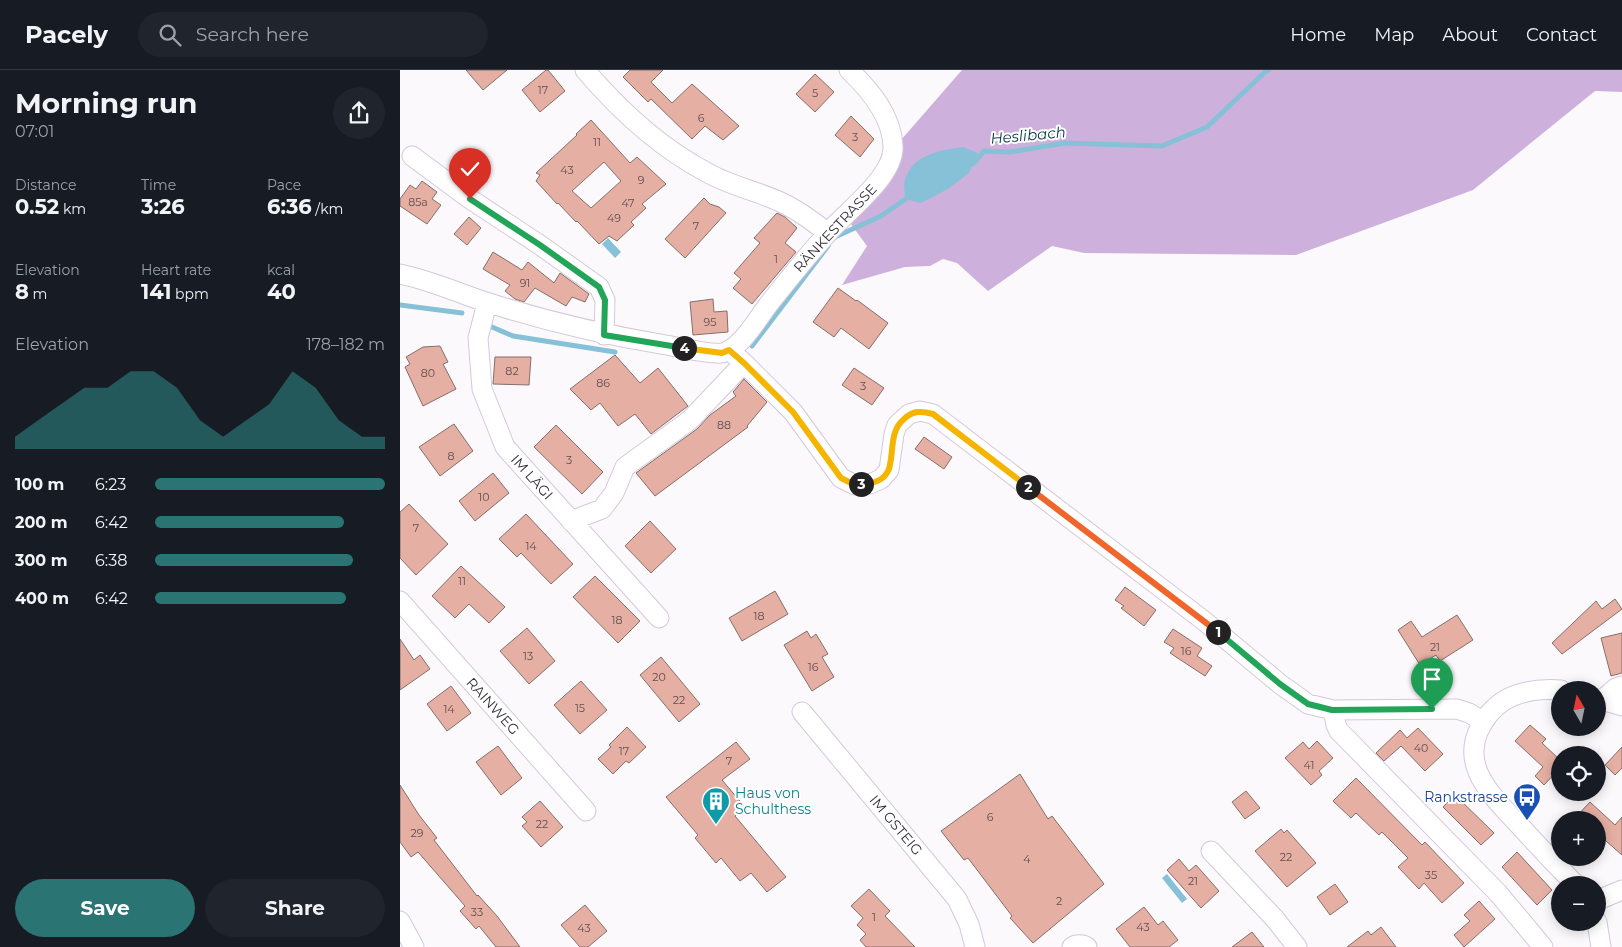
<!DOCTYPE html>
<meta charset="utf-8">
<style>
:root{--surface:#171b24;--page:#20242c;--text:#f1f3f6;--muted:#9ea1a6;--line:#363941;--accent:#2a7473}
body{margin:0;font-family:Montserrat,sans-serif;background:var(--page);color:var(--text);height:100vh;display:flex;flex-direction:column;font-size:19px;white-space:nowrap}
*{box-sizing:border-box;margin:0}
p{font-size:16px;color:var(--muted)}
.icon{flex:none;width:28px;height:28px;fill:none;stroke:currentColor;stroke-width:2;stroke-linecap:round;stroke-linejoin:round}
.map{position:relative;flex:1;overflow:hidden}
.panel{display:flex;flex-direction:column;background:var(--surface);width:400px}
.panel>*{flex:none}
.needle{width:32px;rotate:351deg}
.buttons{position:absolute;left:1151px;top:611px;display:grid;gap:10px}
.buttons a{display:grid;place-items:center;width:55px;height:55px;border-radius:50%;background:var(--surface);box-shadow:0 2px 12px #0003;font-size:25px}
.pin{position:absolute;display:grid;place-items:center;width:42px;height:42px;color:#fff;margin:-51px -21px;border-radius:50% 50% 50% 0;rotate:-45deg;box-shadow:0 0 5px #0007}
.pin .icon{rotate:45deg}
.km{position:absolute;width:25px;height:25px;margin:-12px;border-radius:50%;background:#222;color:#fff;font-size:14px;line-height:25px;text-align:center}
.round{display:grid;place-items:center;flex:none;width:52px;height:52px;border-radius:26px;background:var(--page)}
.summary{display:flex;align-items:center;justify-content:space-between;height:85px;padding:0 15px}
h1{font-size:28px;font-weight:700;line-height:38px}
.figures{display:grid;grid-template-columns:repeat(3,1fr);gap:8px;height:85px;padding:5px 15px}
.figures div{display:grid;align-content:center}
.figures b{font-size:21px;font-weight:700}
.figures small{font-size:14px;font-weight:400}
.figures p{font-size:14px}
.chart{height:140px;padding:10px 15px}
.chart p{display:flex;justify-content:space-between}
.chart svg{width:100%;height:90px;margin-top:5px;fill:var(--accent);opacity:.7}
.cta{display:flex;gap:10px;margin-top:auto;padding:10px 15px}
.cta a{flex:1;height:58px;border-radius:30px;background:var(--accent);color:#fff;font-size:20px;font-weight:700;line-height:58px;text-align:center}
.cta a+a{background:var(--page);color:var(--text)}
ul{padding:0 15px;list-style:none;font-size:16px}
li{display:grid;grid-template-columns:80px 60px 1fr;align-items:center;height:38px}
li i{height:12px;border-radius:6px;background:var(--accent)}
header{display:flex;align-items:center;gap:30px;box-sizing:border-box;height:70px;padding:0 25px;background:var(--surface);border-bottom:1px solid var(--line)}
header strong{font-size:24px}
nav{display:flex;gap:28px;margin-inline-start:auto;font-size:18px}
.search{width:350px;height:45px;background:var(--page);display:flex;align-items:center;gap:12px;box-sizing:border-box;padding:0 18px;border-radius:28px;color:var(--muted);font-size:19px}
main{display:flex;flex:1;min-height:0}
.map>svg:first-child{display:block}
.forest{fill:#cdb1dc}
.water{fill:#87c1d7}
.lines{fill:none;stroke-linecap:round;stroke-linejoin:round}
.stream{stroke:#87c1d7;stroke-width:5}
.building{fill:#e6afa3;stroke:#856f6a;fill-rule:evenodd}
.minor-casing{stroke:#d4c8db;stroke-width:21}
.minor{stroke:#fff;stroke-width:19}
.split-1-casing{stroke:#fff;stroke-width:10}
.split-2-casing{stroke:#fff;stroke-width:10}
.split-3-casing{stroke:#fff;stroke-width:10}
.split-4-casing{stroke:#fff;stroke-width:10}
.split-5-casing{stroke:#fff;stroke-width:10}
.split-1{stroke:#22a559;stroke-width:6}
.split-2{stroke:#f0652b;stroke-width:6}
.split-3{stroke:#f5b400;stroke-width:6}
.split-4{stroke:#f5b400;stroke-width:6}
.split-5{stroke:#22a559;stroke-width:6}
.labels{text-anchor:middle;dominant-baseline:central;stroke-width:4;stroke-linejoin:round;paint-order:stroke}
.number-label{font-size:11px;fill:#604f52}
.street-label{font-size:14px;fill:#342f37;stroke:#fff}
.culture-label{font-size:14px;fill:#0d838f;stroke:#fff;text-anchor:start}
.transit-label{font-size:14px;fill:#164399;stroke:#fff;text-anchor:end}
.water-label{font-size:15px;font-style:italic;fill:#043b4a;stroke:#fff}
</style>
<header>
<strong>Pacely</strong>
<div class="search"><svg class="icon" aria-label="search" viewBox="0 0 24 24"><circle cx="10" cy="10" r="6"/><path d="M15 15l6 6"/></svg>Search here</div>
<nav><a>Home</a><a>Map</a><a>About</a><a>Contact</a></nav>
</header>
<main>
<section class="panel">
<div class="summary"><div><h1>Morning run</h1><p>07:01</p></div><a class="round"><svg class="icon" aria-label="share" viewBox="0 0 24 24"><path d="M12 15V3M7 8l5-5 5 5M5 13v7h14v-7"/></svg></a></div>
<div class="figures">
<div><p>Distance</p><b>0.52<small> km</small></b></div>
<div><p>Time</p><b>3:26</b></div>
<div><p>Pace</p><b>6:36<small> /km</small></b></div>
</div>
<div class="figures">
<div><p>Elevation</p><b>8<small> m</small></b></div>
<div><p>Heart rate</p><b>141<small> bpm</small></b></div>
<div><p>kcal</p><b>40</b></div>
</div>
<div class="chart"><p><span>Elevation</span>178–182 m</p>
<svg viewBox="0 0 160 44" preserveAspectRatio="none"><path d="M0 44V38L10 30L20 22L30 14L40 14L50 6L60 6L70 14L80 30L90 38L100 30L110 22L120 6L130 14L140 30L150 38L160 38V44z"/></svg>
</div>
<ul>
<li><b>100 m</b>6:23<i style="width:100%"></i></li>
<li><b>200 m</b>6:42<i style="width:82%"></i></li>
<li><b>300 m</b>6:38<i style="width:86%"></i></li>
<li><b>400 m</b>6:42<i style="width:83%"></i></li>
</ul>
<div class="cta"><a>Save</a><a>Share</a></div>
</section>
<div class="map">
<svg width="1222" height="877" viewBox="0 0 1222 877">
<rect width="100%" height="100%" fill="#fcf9fd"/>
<path class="forest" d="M 562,0 L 1222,0 L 1222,22 L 1195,21 L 1073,120 L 896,185 L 684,183 L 652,176 L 588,221 L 557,193 L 543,189 L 530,196 L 505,197 L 442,215 L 467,176 L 445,146 L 494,78 Z"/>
<path class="water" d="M 563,77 L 578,83 L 569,103 L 548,119 L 521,133 L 505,129 C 505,123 503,115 505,110 C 512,84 541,80 563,77 Z
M 208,168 L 221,182 L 215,188 L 202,174 Z
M 767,804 L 787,829 L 782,833 L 762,808 Z"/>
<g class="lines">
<path class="stream" d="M 570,94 L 574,93 L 584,81 L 610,82 L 665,73 L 762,76 L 807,57 L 865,2 L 869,0
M 435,167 L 481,146 L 510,126
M 0,235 L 62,243
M 92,257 L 113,266 L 215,282
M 352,276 L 428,176"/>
</g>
<path class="building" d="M 66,0 L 107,0 L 83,20 Z
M 146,0 L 148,0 L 165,21 L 140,42 L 122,20 Z
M 230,0 L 263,0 L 251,12 L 272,33 L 292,14 L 339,56 L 323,70 L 305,56 L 292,69 L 251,29 L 248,32 L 223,7 Z
M 415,4 L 434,22 L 415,42 L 396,24 Z
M 451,46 L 474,69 L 460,87 L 435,65 Z
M 191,50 L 230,93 L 237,87 L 266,114 L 242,134 L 246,138 L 231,152 L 234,155 L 217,171 L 209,166 L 199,174 L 177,151 L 176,152 L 158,133 L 157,134 L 136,111 L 140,105 L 136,103 L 177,65 L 176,64 ZM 204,92 L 221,111 L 191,138 L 172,121 Z
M 22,111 L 37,122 L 32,129 L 41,135 L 27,154 L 0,136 L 0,129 L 10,115 L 16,119 Z
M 304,128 L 310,134 L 319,137 L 326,143 L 285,188 L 265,169 Z
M 377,143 L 385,147 L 397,158 L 385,173 L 396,182 L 352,234 L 333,218 L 341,209 L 334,203 L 360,173 L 354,168 Z
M 69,147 L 81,158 L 67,175 L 54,164 Z
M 93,182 L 122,200 L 128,192 L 154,213 L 160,203 L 189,224 L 185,232 L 172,227 L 166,236 L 135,218 L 124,232 L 115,229 L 105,221 L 110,215 L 83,199 Z
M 438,218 L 456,231 L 457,230 L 488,253 L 469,279 L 441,258 L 434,267 L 413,252 Z
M 313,229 L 314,242 L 327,241 L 328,262 L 293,265 L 290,232 Z
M 40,276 L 48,292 L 43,294 L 56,319 L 23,336 L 5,297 L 10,294 L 6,287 L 23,277 Z
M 215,285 L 240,313 L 258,298 L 288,336 L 251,364 L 235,344 L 218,356 L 200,333 L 191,340 L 170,319 Z
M 95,287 L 131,287 L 129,315 L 93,314 Z
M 454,298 L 484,318 L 472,335 L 442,315 Z
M 344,309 L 367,332 L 347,356 L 348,357 L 255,426 L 236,403 L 297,359 L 310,345 L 336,326 L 333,322 Z
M 54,354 L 73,381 L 40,406 L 19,377 Z
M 156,355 L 203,402 L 182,424 L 134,377 Z
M 524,367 L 552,387 L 544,399 L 515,379 Z
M 93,403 L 109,423 L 75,451 L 59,431 Z
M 9,434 L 48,474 L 16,505 L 0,488 L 0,442 Z
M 126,444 L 173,494 L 151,514 L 121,483 L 117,487 L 99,469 Z
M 250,451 L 276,479 L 251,503 L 225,476 Z
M 61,496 L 105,537 L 89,553 L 69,534 L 55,548 L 32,526 Z
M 195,506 L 240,551 L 218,573 L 173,527 Z
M 725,517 L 756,540 L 744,556 L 721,538 L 724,536 L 715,530 Z
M 375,521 L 388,544 L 342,571 L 329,548 Z
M 1215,529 L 1222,539 L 1162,584 L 1152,573 L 1196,531 L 1202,539 Z
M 1057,545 L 1073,570 L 1040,591 L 1036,585 L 1020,595 L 998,560 L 1011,551 L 1022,567 Z
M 127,558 L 155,591 L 129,614 L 100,581 Z
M 773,559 L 802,578 L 797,586 L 812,596 L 805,606 L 770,583 L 774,578 L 764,572 Z
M 407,561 L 411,568 L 416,564 L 428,584 L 422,587 L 434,607 L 412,621 L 384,575 Z
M 1222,563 L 1222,603 L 1211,606 L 1201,568 Z
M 0,569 L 14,590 L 20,585 L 30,599 L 0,620 Z
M 261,587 L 300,634 L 279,652 L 240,605 Z
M 181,611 L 207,640 L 180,664 L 154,635 Z
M 51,616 L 71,643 L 47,661 L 27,634 Z
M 1130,655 L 1146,669 L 1142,673 L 1160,690 L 1160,698 L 1144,715 L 1135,706 L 1143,697 L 1115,671 Z
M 227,657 L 246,677 L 229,693 L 226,691 L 213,704 L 198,689 L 211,677 L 209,675 Z
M 1018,658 L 1043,684 L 1025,701 L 1001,676 L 984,691 L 976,683 L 1000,660 L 1007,668 Z
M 917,671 L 933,688 L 919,701 L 922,705 L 911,715 L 885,688 L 903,672 L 909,679 Z
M 336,672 L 350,689 L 322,710 L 345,737 L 335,746 L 386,807 L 367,822 L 351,803 L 340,811 L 321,788 L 316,793 L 295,768 L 298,765 L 266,727 Z
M 98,676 L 122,708 L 101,725 L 76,692 Z
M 1222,677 L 1222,698 L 1215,705 L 1205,695 Z
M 620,704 L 648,749 L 652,746 L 704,814 L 633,873 L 610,848 L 612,846 L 568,788 L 564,790 L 541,761 Z
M 956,708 L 1022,775 L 1025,772 L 1064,813 L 1042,833 L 1024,813 L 1019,819 L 998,797 L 1008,788 L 982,762 L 979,765 L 956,743 L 951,748 L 933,731 Z
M 0,715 L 19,745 L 37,768 L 34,770 L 77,826 L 78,825 L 97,846 L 120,877 L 96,877 L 79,856 L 76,859 L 60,841 L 65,836 L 18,782 L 11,787 L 0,772 Z
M 846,721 L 860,738 L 845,749 L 832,732 Z
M 1055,725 L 1094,763 L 1081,775 L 1043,737 Z
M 140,731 L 163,757 L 141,777 L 122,756 L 127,752 L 122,747 Z
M 1190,732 L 1215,755 L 1222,747 L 1222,785 L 1198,764 L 1198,750 L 1173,750 Z
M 881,759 L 884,763 L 887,760 L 916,793 L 887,817 L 855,781 Z
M 1117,782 L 1152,820 L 1137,835 L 1102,797 Z
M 779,789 L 789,801 L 796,795 L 819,821 L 801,838 L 767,800 Z
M 935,814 L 948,832 L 930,845 L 917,827 Z
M 469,819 L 490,841 L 485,846 L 515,877 L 466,877 L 460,870 L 466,864 L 457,855 L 463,848 L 451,836 Z
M 1079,831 L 1095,849 L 1064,877 L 1054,865 L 1070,851 L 1064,845 Z
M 185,835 L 207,861 L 188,877 L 180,877 L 161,855 Z
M 744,837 L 758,855 L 763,851 L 778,870 L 769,877 L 730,877 L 716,859 Z
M 981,857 L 996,877 L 947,877 L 968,861 L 971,865 Z
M 852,862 L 864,877 L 832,877 Z"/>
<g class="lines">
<g class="minor-casing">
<path id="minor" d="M 185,0 C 220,41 260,78 308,103 C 329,115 353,120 376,130 C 395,138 411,150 428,163
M 12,86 L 70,129 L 140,175 L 199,217 L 205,230 L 204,265
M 0,204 C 30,210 58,223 86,232 C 145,251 205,265 266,275 C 278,277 311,285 322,283 C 340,280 358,248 368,235 C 387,211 406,187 426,165 C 444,143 495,107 493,76 C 492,46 470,20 449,0
M 87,233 L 78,268 L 82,319 L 105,377 L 259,548
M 329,280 L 344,293 L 393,342 L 441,408 L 455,415 L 470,414 L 481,409 L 489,400 L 494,364 L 497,355 L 509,344 L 520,341 L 533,344 L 803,550 L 880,614 L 908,634 L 933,640 L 1057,639 L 1069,643 L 1083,651
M 171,451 L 202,439 L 214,423 L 225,397 L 290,350 L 344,293
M 0,531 L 186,741
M 1161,620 C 1134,618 1107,622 1089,644 C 1052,690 1090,724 1121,757 C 1139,777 1157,796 1176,815
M 1198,629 L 1222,636
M 1202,630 L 1216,618 L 1222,616
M 933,640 L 936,655 L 939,661 L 1098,823 L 1143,877
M 402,642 L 557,829 L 569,854 L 575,877
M 811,781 L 875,849 L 897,877
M 1198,830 L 1222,820
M 0,851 L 14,877
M 1197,852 L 1201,877
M 672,877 C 676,874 683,874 687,877"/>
</g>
<use href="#minor" class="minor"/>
</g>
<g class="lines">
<g class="split-1-casing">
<path id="split-1" d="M 818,562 L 880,614 L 908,634 L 932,640 L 1032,639"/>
</g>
<g class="split-2-casing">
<path id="split-2" d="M 628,417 L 818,562"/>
</g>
<g class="split-3-casing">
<path id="split-3" d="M 461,414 C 472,414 483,411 488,401 C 490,398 490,393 491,389 C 493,374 492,359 504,349 C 513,340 522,341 533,344 L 628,417"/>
</g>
<g class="split-4-casing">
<path id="split-4" d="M 284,278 L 322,283 L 329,280 L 344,293 L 393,342 L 441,408 L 455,415 L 461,414"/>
</g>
<g class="split-5-casing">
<path id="split-5" d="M 70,129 L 140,175 L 199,217 L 205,230 L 204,265 L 284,278"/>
</g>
<use href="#split-1" class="split-1"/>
<use href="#split-2" class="split-2"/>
<use href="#split-3" class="split-3"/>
<use href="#split-4" class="split-4"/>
<use href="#split-5" class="split-5"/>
</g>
<defs>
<g id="bus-pin" transform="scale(1.4375)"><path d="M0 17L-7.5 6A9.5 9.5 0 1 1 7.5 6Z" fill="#1a4fb4" stroke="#fff"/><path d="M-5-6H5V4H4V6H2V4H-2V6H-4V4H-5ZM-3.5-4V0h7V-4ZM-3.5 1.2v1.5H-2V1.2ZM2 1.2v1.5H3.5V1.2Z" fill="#fff"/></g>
<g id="building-pin" transform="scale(1.4375)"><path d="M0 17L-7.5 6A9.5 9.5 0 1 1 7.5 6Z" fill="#0f9aa8" stroke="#fff"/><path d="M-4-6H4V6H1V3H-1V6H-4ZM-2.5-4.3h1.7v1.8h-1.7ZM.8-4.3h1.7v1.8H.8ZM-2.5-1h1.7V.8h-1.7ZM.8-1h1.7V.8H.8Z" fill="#fff"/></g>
</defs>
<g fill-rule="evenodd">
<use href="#bus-pin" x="1127" y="727"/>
<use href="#building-pin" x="316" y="731"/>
</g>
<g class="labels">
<g class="number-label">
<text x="143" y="20">17</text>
<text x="415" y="23">5</text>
<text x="301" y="48">6</text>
<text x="455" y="67">3</text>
<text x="197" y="72">11</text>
<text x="167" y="100">43</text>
<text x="241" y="110">9</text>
<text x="18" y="132">85a</text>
<text x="228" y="133">47</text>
<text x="214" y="148">49</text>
<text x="296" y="156">7</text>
<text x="376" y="189">1</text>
<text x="125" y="213">91</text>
<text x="310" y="252">95</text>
<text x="112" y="301">82</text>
<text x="28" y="303">80</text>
<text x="203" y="313">86</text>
<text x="463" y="316">3</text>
<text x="324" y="355">88</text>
<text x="51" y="386">8</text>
<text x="169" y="390">3</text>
<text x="84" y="427">10</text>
<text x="16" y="458">7</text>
<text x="131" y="476">14</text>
<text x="62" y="511">11</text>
<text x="359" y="546">18</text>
<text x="217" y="550">18</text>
<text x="1035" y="577">21</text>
<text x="786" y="581">16</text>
<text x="128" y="586">13</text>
<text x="413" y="597">16</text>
<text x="259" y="607">20</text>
<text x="279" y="630">22</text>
<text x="180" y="638">15</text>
<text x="49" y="639">14</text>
<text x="1021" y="678">40</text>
<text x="224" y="681">17</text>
<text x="329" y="691">7</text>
<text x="909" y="695">41</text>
<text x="590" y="747">6</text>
<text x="142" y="754">22</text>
<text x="17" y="763">29</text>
<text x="886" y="787">22</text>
<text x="627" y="789">4</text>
<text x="1031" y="805">35</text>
<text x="793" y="811">21</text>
<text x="659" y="831">2</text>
<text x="77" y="842">33</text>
<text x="474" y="847">1</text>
<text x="743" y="857">43</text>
<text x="184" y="858">43</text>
</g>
<g class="street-label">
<text transform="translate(435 158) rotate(-47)">RÄNKESTRASSE</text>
<text transform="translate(132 407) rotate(48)">IM LÄGI</text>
<text transform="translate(93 636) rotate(48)">RAINWEG</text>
<text transform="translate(496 755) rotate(50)">IM GSTEIG</text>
</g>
<g class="culture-label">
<text x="335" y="723">Haus von<tspan x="335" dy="16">Schulthess</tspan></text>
</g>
<g class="transit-label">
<text x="1108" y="727">Rankstrasse</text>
</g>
<g class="water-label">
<text transform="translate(628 65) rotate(-5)">Heslibach</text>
</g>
</g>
</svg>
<div class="buttons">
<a><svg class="needle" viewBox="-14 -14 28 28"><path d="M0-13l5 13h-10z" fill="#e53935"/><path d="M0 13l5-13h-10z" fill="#9ea1a6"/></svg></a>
<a><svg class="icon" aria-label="locate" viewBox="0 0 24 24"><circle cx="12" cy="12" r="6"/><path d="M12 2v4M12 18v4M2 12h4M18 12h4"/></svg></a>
<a>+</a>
<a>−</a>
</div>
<div class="pin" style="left:1032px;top:639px;background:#1e9e55"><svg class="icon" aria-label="arrive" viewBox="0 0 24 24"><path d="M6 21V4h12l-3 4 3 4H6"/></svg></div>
<div class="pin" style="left:70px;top:129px;background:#d93025"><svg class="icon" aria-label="check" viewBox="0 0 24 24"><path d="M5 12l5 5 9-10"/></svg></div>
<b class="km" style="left:818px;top:562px">1</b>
<b class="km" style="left:628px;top:417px">2</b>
<b class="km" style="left:461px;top:414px">3</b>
<b class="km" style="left:284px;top:278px">4</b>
</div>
</main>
